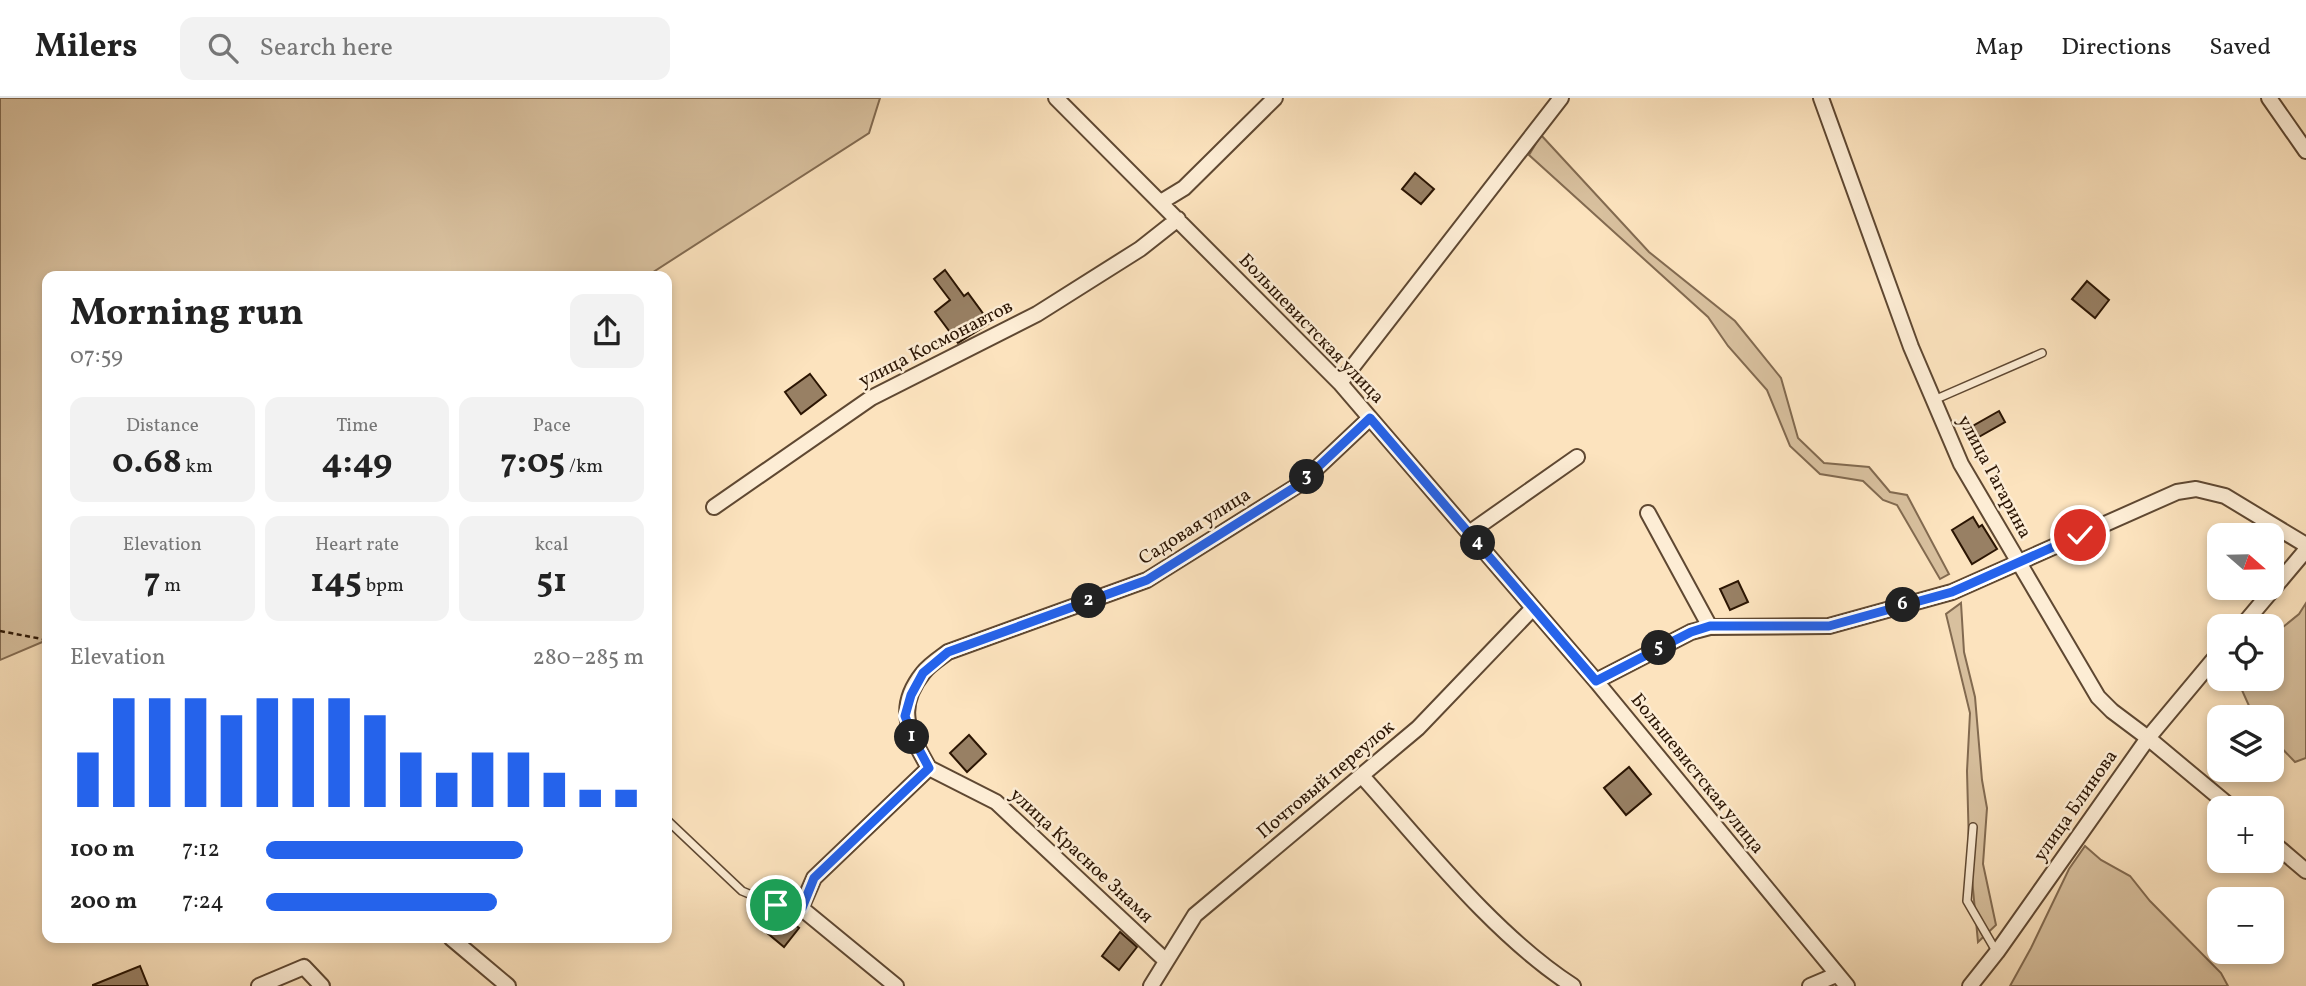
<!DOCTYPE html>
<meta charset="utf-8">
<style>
:root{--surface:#fff;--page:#f2f2f2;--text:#222;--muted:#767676;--line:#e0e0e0;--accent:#2563eb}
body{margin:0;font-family:Vollkorn,serif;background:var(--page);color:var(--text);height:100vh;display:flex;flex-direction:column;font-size:26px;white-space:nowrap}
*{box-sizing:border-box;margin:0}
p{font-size:23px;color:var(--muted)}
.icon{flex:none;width:38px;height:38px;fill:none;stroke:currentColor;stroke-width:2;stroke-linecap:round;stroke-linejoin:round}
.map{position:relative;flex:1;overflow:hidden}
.panel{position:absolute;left:42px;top:173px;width:630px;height:672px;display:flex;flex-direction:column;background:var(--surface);border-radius:14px;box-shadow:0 4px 10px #0003}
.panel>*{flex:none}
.needle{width:46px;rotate:110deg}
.fabs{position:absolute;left:2207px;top:425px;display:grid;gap:14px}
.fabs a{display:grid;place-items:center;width:77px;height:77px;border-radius:14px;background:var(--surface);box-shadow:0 4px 10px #0003;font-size:35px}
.pin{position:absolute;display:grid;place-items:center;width:60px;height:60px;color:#fff;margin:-30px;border:4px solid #fff;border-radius:50%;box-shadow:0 2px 7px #0007}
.km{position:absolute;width:35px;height:35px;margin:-18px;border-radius:50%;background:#222;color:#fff;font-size:19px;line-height:35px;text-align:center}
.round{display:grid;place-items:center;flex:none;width:74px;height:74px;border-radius:14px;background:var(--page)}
.headline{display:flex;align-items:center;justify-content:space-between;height:119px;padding:0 28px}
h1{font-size:38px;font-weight:700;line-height:52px}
.stats{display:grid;grid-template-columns:repeat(3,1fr);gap:10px;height:119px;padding:7px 28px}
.stats div{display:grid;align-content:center;border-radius:14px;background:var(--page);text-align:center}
.stats b{font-size:35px;font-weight:700}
.stats small{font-size:19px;font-weight:400}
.stats p{font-size:19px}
.chart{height:196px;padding:14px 28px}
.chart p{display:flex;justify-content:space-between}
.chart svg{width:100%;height:126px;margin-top:7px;stroke:var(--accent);stroke-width:6}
ul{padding:0 28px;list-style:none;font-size:23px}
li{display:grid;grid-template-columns:112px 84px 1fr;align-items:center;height:52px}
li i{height:18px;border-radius:9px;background:var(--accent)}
header{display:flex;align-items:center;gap:42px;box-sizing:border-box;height:98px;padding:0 35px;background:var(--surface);border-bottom:2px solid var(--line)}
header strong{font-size:33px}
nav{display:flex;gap:38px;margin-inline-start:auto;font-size:24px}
.search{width:490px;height:63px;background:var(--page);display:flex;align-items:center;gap:18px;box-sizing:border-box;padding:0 24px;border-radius:14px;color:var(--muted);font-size:26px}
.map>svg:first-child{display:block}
.green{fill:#d8c09e;stroke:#826a50;stroke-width:2}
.building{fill:#988064;stroke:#2b1503;stroke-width:2}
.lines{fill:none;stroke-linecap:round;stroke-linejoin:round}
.service-casing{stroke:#5f4832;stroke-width:10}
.minor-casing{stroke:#5f4832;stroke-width:18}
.path{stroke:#2b1503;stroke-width:2.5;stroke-dasharray:5 3.5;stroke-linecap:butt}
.service{stroke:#fdedd5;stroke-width:7}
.minor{stroke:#fdedd5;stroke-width:14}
.route-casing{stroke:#fff;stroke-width:14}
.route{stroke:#2563eb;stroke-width:9}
.labels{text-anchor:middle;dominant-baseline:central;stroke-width:5;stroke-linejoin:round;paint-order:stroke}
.street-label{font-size:19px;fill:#2b1503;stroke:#fdedd5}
</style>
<header>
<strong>Milers</strong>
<div class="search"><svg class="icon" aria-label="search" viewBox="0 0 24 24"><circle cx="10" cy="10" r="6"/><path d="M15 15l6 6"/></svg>Search here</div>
<nav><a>Map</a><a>Directions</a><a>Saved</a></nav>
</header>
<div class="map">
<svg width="2306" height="888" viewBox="0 0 2306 888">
<rect width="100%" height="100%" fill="#fce3be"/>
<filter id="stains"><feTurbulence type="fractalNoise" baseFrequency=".00286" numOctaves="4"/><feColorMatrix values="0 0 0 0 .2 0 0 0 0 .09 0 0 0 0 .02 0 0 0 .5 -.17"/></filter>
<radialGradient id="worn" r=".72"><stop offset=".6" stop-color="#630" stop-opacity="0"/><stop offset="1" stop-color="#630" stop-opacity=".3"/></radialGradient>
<path class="green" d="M 0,0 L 880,0 L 869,35 L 647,178 L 47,178 L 47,542 L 0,562 Z
M 1541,37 L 1649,154 L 1735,223 L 1781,280 L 1798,340 L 1824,365 L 1869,369 L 1890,394 L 1907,397 L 1949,476 L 1940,481 L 1897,407 L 1883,402 L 1863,383 L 1820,376 L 1790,348 L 1767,292 L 1728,248 L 1708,219 L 1529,57 Z
M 1961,505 L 1964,554 L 1975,599 L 1982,682 L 1987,710 L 1983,766 L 1996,827 L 1978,844 L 1969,749 L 1967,673 L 1970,615 L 1946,516 Z
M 2306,505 L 2306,660 L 2295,664 L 2272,640 L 2272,620 L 2254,619 L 2241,590 L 2245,581 L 2272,581 L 2272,538 L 2299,516 Z
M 2085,748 L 2101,762 L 2130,778 L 2150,803 L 2221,875 L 2228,888 L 2010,888 L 2031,850 L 2069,771 Z"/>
<path class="building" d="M 1415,75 L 1434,91 L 1421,106 L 1402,91 Z
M 945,172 L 964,198 L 968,195 L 990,225 L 958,245 L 935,214 L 950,202 L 934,181 Z
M 2087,183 L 2109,202 L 2095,220 L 2072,201 Z
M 810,276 L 826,297 L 801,316 L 785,294 Z
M 1999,313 L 2005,324 L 1970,344 L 1964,333 Z
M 1973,419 L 1979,429 L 1982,427 L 1997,451 L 1972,466 L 1952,432 Z
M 1738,483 L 1748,504 L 1730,512 L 1720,491 Z
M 969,637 L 986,656 L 967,674 L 950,655 Z
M 1629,669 L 1651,696 L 1626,717 L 1604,690 Z
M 766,809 L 779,814 L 799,830 L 784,849 L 754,824 Z
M 1120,834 L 1137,849 L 1119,872 L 1102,858 Z
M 140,868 L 148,888 L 93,888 L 93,887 Z"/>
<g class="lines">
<g class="service-casing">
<path id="service" d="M 1934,302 L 2042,255
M 667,722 L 742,793 L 776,807 L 801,810
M 1973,729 L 1967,803 L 1996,853"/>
</g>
<g class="minor-casing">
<path id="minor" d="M 1056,0 L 1340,285 L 1596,583 L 1847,888
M 1821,0 L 1911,249 L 1961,366 L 2098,599 L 2112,613 L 2148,640 L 2232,710
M 2269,0 L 2306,53
M 1161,104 L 1184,90 L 1275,0
M 1340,285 L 1561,0
M 714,409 L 871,300 L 1037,216 L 1140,151 L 1178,121
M 1648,415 L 1710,529
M 1469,435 L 1577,359
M 2242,528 L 2306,452
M 1596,583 L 1691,534 L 1710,529 L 1829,528 L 1952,494 L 2177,394 L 2196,391 L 2225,398 L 2306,447
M 929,670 C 910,636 894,611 923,575 C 929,567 940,560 948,554 L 1147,482 L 1300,386 L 1370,320
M 929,670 L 996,704 L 1165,862
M 1362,678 C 1424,747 1494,837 1573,888
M 2272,744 L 2306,773
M 451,840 L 508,888
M 259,888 L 304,869 L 322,888
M 896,888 L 801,810 L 814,780 L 929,670
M 1151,888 L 1195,817 L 1418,630 L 1533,510
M 1810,888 L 1836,877
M 1970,888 L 1997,854 L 2148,640 L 2219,555"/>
</g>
<path class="path" d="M 0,533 L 47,542"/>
<use href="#service" class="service"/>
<use href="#minor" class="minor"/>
</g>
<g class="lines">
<g class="route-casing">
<path id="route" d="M 776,807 L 802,810 L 814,780 L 929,670 L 914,642 L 905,618 L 911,597 L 923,575 L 948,554 L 1147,482 L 1300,386 L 1370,320 L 1596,583 L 1691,534 L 1710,528 L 1829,528 L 1952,494 L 2080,437"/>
</g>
<use href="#route" class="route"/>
</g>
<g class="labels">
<g class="street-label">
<text transform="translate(1311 231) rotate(46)">Большевистская улица</text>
<text transform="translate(936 246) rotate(-27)">улица Космонавтов</text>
<text transform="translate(1994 379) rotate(62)">улица Гагарина</text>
<text transform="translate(1195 429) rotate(-32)">Садовая улица</text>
<text transform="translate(1697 676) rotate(51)">Большевистская улица</text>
<text transform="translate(1326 682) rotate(-40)">Почтовый переулок</text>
<text transform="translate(2076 708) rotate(-55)">улица Блинова</text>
<text transform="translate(1081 758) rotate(43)">улица Красное Знамя</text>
</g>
</g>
<rect width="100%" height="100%" filter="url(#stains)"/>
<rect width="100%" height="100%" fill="url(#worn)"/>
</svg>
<div class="fabs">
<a><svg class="needle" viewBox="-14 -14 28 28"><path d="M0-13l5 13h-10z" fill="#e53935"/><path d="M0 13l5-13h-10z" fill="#767676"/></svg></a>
<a><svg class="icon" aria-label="locate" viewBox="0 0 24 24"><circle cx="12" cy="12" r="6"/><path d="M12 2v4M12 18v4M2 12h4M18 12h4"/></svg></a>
<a><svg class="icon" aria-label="layers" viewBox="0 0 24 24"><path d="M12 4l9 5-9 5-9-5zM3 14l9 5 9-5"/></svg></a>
<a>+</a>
<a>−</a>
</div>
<div class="pin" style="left:776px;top:807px;background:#1e9e55"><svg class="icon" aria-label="arrive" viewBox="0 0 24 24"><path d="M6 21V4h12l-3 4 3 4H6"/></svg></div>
<div class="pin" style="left:2080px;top:437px;background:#d93025"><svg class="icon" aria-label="check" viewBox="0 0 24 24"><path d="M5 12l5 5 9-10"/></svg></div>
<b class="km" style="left:912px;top:639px">1</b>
<b class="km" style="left:1089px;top:503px">2</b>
<b class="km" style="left:1307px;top:379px">3</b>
<b class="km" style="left:1478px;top:445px">4</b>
<b class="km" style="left:1659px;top:550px">5</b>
<b class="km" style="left:1903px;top:507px">6</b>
<section class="panel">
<div class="headline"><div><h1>Morning run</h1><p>07:59</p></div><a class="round"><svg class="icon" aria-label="share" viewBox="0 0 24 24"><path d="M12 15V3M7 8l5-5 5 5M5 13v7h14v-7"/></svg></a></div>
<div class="stats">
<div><p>Distance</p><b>0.68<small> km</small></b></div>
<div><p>Time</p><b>4:49</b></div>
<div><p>Pace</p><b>7:05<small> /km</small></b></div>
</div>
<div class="stats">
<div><p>Elevation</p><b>7<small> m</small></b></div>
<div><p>Heart rate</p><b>145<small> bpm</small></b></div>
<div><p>kcal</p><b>51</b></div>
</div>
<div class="chart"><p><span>Elevation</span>280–285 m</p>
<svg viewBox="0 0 160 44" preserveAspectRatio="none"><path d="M5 44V25M15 44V6M25 44V6M35 44V6M45 44V12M55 44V6M65 44V6M75 44V6M85 44V12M95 44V25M105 44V32M115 44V25M125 44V25M135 44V32M145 44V38M155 44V38"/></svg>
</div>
<ul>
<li><b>100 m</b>7:12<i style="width:68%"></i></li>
<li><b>200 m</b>7:24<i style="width:61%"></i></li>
</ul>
</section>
</div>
